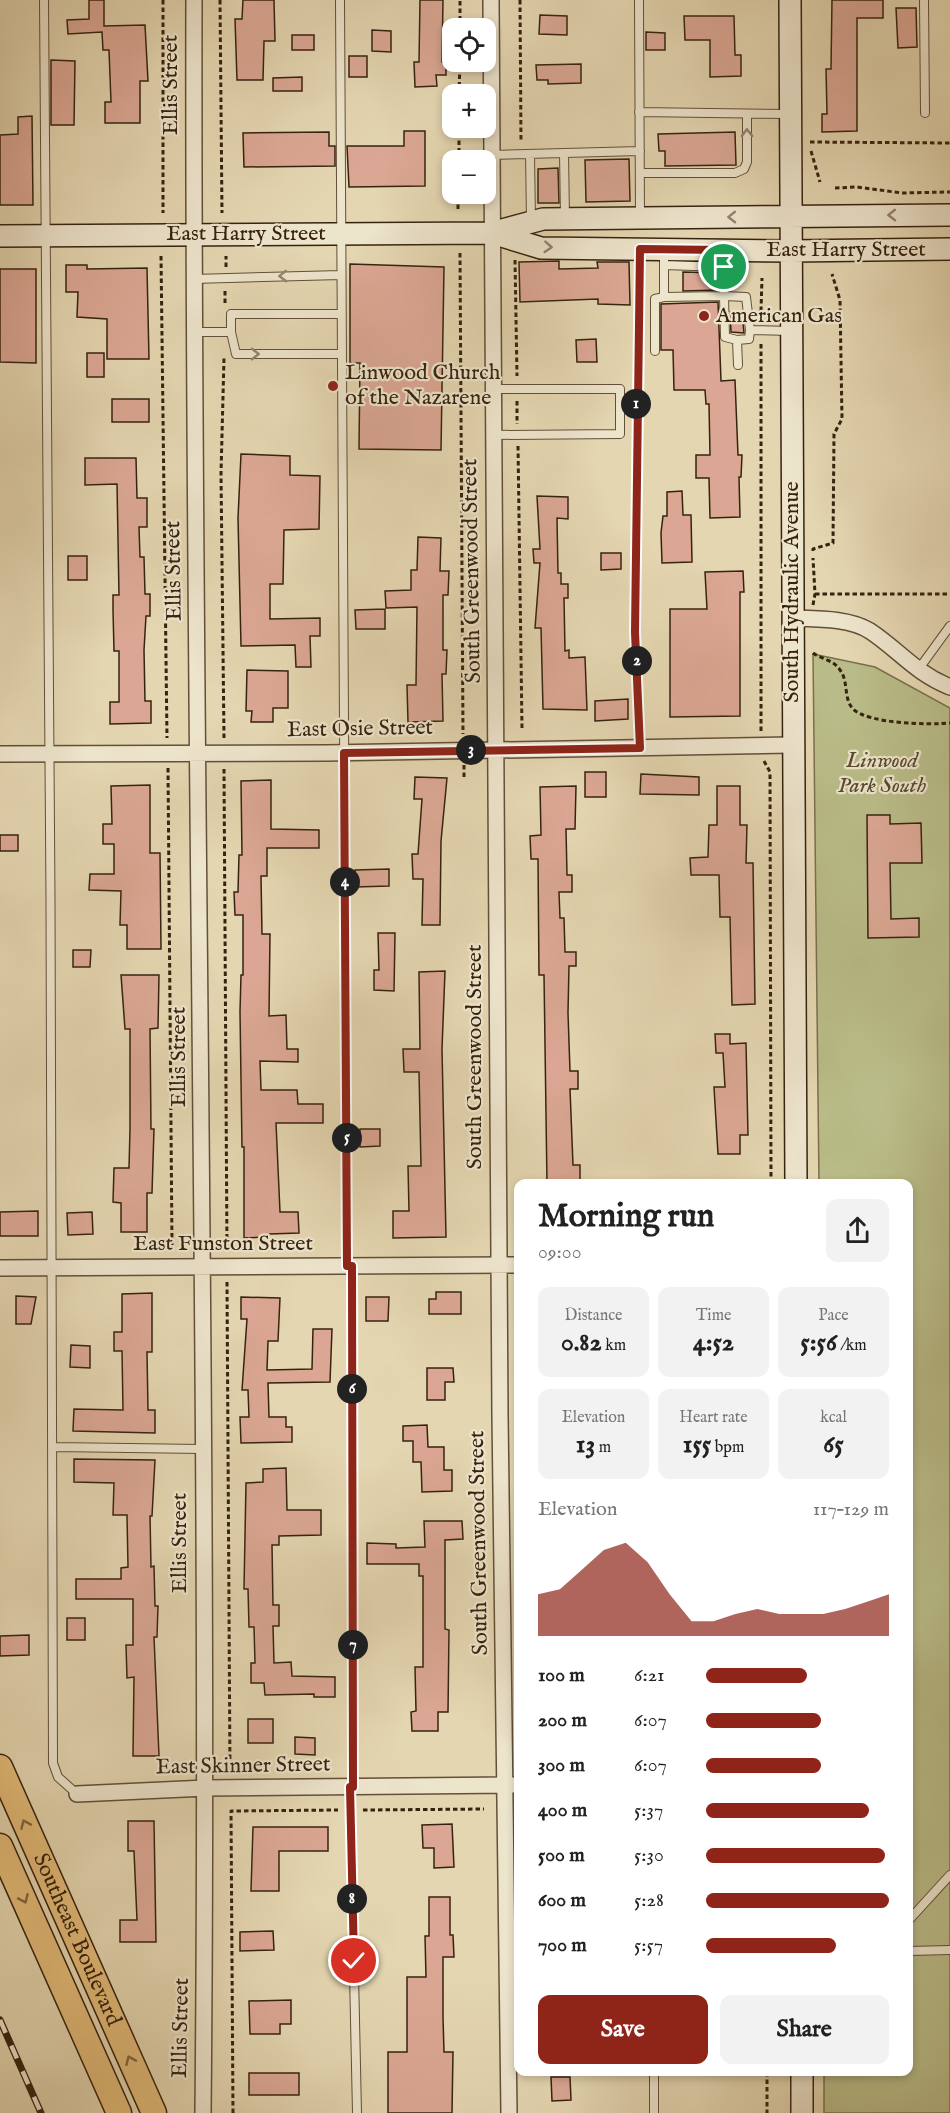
<!DOCTYPE html>
<meta charset="utf-8">
<style>
:root{--surface:#fff;--page:#f2f2f2;--text:#222;--muted:#767676;--accent:#8f2418}
body{margin:0;font-family:"IM FELL English",serif;background:var(--page);color:var(--text);height:100vh;display:flex;flex-direction:column;font-size:22px;white-space:nowrap}
*{box-sizing:border-box;margin:0}
p{font-size:20px;color:var(--muted)}
.icon{flex:none;width:33px;height:33px;fill:none;stroke:currentColor;stroke-width:2;stroke-linecap:round;stroke-linejoin:round}
.map{position:relative;flex:1;overflow:hidden}
.sheet{position:absolute;left:514px;top:1179px;width:399px;height:897px;display:flex;flex-direction:column;background:var(--surface);border-radius:12px;box-shadow:0 3px 9px #0003}
.sheet>*{flex:none}
.buttons{position:absolute;left:442px;top:18px;display:grid;gap:12px}
.buttons a{display:grid;place-items:center;width:54px;height:54px;border-radius:12px;background:var(--surface);box-shadow:0 3px 9px #0003;font-size:30px}
.pin{position:absolute;display:grid;place-items:center;width:51px;height:51px;color:#fff;margin:-26px;border:3px solid #fff;border-radius:50%;box-shadow:0 2px 6px #0007}
.km{position:absolute;width:30px;height:30px;margin:-15px;border-radius:50%;background:#222;color:#fff;font-size:16px;line-height:30px;text-align:center}
.round{display:grid;place-items:center;flex:none;width:63px;height:63px;border-radius:12px;background:var(--page)}
.summary{display:flex;align-items:center;justify-content:space-between;height:102px;padding:0 24px}
h1{font-size:33px;font-weight:700;line-height:45px}
.figures{display:grid;grid-template-columns:repeat(3,1fr);gap:9px;height:102px;padding:6px 24px}
.figures div{display:grid;align-content:center;border-radius:12px;background:var(--page);text-align:center}
.figures b{font-size:26px;font-weight:700}
.figures small{font-size:16px;font-weight:400}
.figures p{font-size:16px}
.chart{height:168px;padding:12px 24px}
.chart p{display:flex;justify-content:space-between}
.chart svg{width:100%;height:108px;margin-top:6px;fill:var(--accent);opacity:.7}
.action{display:flex;gap:12px;margin-top:auto;padding:12px 24px}
.action a{flex:1;height:69px;border-radius:12px;background:var(--accent);color:#fff;font-size:24px;font-weight:700;line-height:69px;text-align:center}
.action a+a{background:var(--page);color:var(--text)}
ul{padding:0 24px;list-style:none;font-size:20px}
li{display:grid;grid-template-columns:96px 72px 1fr;align-items:center;height:45px}
li i{height:15px;border-radius:8px;background:var(--accent)}
.map>svg:first-child{display:block}
.green{fill:#b9bc88;stroke:#78704c;stroke-width:1.5}
.building{fill:#dba794;stroke:#36230f;stroke-width:1.5}
.lines{fill:none;stroke-linecap:round;stroke-linejoin:round}
.lane-casing{stroke:#625038;stroke-width:10}
.street-casing{stroke:#625038;stroke-width:18}
.secondary-casing{stroke:#36230f;stroke-width:24}
.primary-casing{stroke:#36230f;stroke-width:27}
.path{stroke:#36230f;stroke-width:3;stroke-dasharray:4.5 3;stroke-linecap:butt}
.lane{stroke:#ede4cc;stroke-width:8}
.street{stroke:#ede4cc;stroke-width:15}
.secondary{stroke:#ede4cc;stroke-width:21}
.primary{stroke:#e2bb78;stroke-width:24}
.rail-casing{stroke:#36230f;stroke-width:7}
.rail{stroke:#ede4cc;stroke-width:4.5;stroke-dasharray:14;stroke-linecap:butt}
.oneway{stroke:#92846e}
.oneway2{stroke:#83673e}
.route-casing{stroke:#fff;stroke-width:12}
.route{stroke:#8f2418;stroke-width:8}
.poi-dot{fill:#8f2418;stroke:#ede4cc;stroke-width:2}
.labels{text-anchor:middle;dominant-baseline:central;stroke-width:4.5;stroke-linejoin:round;paint-order:stroke}
.street-label{font-size:22px;fill:#36230f;stroke:#ede4cc}
.poi-label{font-size:22px;fill:#36230f;stroke:#ede4cc;text-anchor:start}
.park-label{font-size:22px;font-style:italic;fill:#57492d;stroke:#ede4cc}
</style>
<div class="map">
<svg width="950" height="2113" viewBox="0 0 950 2113">
<rect width="100%" height="100%" fill="#e4d6b1"/>
<filter id="stains"><feTurbulence type="fractalNoise" baseFrequency=".00333" numOctaves="4"/><feColorMatrix values="0 0 0 0 .2 0 0 0 0 .09 0 0 0 0 .02 0 0 0 .5 -.17"/></filter>
<radialGradient id="worn" r=".72"><stop offset=".6" stop-color="#630" stop-opacity="0"/><stop offset="1" stop-color="#630" stop-opacity=".3"/></radialGradient>
<path class="green" d="M 813,654 L 875,667 L 950,708 L 950,2113 L 824,2113 L 824,2072 L 909,2072 L 909,1184 L 819,1183 Z"/>
<path class="building" d="M 89,0 L 104,0 L 104,26 L 145,25 L 148,81 L 140,81 L 140,123 L 105,123 L 105,102 L 111,102 L 109,50 L 103,50 L 102,32 L 68,34 L 67,20 L 89,19 Z
M 243,0 L 274,0 L 275,41 L 264,41 L 263,80 L 237,80 L 235,19 L 242,19 Z
M 420,0 L 443,0 L 442,62 L 446,62 L 446,75 L 436,75 L 437,86 L 415,87 L 414,62 L 419,62 Z
M 832,0 L 883,0 L 883,18 L 857,18 L 857,131 L 822,132 L 822,114 L 827,114 L 826,69 L 831,69 Z
M 896,8 L 916,8 L 917,47 L 898,48 Z
M 540,15 L 567,16 L 567,35 L 539,34 Z
M 684,16 L 734,16 L 735,55 L 741,55 L 741,76 L 710,77 L 710,40 L 685,40 Z
M 372,30 L 391,31 L 391,52 L 372,51 Z
M 646,32 L 665,33 L 665,50 L 646,50 Z
M 292,35 L 314,35 L 314,50 L 292,50 Z
M 349,56 L 367,56 L 367,77 L 349,77 Z
M 51,60 L 75,61 L 74,125 L 51,125 Z
M 581,64 L 581,83 L 548,84 L 548,80 L 537,80 L 536,65 Z
M 302,77 L 302,91 L 273,91 L 273,78 Z
M 32,116 L 33,205 L 0,205 L 0,135 L 18,134 L 18,117 Z
M 404,131 L 425,131 L 425,186 L 349,187 L 347,146 L 404,146 Z
M 329,132 L 329,146 L 335,146 L 335,166 L 244,167 L 243,133 Z
M 735,132 L 736,165 L 665,166 L 665,151 L 659,151 L 658,134 Z
M 629,159 L 630,201 L 586,202 L 585,160 Z
M 558,168 L 559,203 L 538,203 L 538,169 Z
M 559,261 L 559,269 L 598,268 L 597,262 L 629,262 L 630,305 L 598,304 L 598,299 L 520,302 L 519,262 Z
M 350,264 L 444,267 L 441,450 L 359,449 L 360,363 L 350,363 Z
M 66,265 L 87,265 L 87,269 L 147,268 L 149,359 L 107,359 L 107,319 L 77,317 L 78,292 L 66,292 Z
M 0,269 L 36,269 L 36,363 L 0,362 Z
M 683,272 L 718,273 L 718,290 L 683,291 Z
M 718,302 L 721,381 L 735,380 L 738,455 L 742,455 L 741,477 L 739,477 L 740,517 L 710,518 L 709,478 L 696,478 L 696,455 L 710,455 L 709,404 L 706,404 L 705,390 L 674,390 L 673,350 L 661,350 L 661,304 Z
M 730,312 L 742,312 L 744,333 L 731,332 Z
M 596,339 L 597,362 L 577,362 L 576,340 Z
M 87,353 L 104,353 L 104,377 L 87,377 Z
M 112,399 L 149,399 L 149,422 L 112,422 Z
M 241,454 L 290,456 L 290,475 L 320,476 L 319,529 L 284,530 L 283,584 L 270,584 L 270,619 L 320,618 L 320,636 L 310,636 L 311,667 L 296,667 L 295,645 L 241,646 L 238,518 Z
M 85,458 L 136,458 L 137,498 L 147,498 L 147,527 L 139,527 L 140,557 L 144,557 L 145,594 L 150,594 L 150,616 L 146,616 L 144,650 L 145,701 L 151,701 L 151,723 L 110,724 L 110,702 L 119,702 L 119,651 L 114,651 L 113,610 L 113,595 L 119,595 L 117,484 L 85,485 Z
M 682,491 L 683,515 L 691,515 L 692,562 L 662,563 L 661,533 L 663,516 L 667,516 L 667,492 Z
M 537,496 L 568,497 L 568,519 L 557,518 L 558,573 L 561,573 L 561,584 L 568,584 L 568,598 L 564,598 L 565,651 L 569,650 L 569,658 L 585,657 L 587,710 L 543,709 L 541,628 L 535,628 L 540,563 L 534,563 L 533,549 L 540,549 Z
M 418,537 L 441,538 L 440,571 L 449,571 L 448,595 L 443,595 L 443,650 L 447,650 L 446,674 L 442,674 L 443,721 L 408,722 L 407,685 L 416,685 L 417,607 L 386,608 L 385,591 L 411,590 L 411,570 L 417,570 Z
M 601,553 L 621,553 L 621,569 L 601,570 Z
M 68,556 L 87,556 L 87,580 L 68,580 Z
M 743,571 L 744,592 L 740,592 L 740,716 L 670,717 L 670,609 L 707,609 L 705,572 Z
M 385,609 L 385,629 L 356,629 L 355,610 Z
M 247,670 L 288,671 L 288,708 L 273,708 L 273,722 L 251,722 L 252,711 L 246,711 Z
M 628,699 L 628,719 L 595,721 L 595,701 Z
M 585,772 L 606,772 L 606,797 L 585,797 Z
M 641,774 L 699,777 L 699,795 L 640,794 Z
M 415,777 L 447,778 L 441,841 L 440,925 L 422,925 L 423,879 L 413,879 L 412,854 L 418,854 L 422,799 L 414,799 Z
M 271,780 L 271,829 L 319,830 L 319,848 L 267,848 L 267,876 L 261,876 L 262,934 L 270,934 L 269,1016 L 286,1015 L 287,1049 L 298,1049 L 298,1062 L 260,1061 L 261,1090 L 297,1090 L 298,1104 L 323,1104 L 323,1123 L 276,1123 L 280,1212 L 298,1212 L 299,1233 L 269,1234 L 269,1237 L 244,1238 L 244,1147 L 242,1147 L 240,1012 L 241,975 L 243,975 L 243,915 L 235,915 L 234,892 L 238,892 L 239,855 L 242,855 L 241,781 Z
M 150,785 L 150,853 L 160,853 L 161,949 L 127,949 L 127,925 L 120,925 L 121,891 L 89,890 L 90,874 L 114,874 L 114,844 L 103,844 L 103,824 L 112,824 L 111,786 Z
M 576,786 L 575,829 L 566,829 L 567,875 L 572,875 L 572,892 L 559,892 L 560,918 L 564,918 L 565,952 L 576,952 L 576,966 L 569,966 L 568,1013 L 570,1071 L 578,1071 L 578,1089 L 570,1089 L 573,1165 L 580,1165 L 580,1184 L 547,1184 L 544,975 L 539,975 L 538,859 L 531,859 L 530,836 L 541,835 L 540,787 Z
M 717,786 L 740,786 L 740,825 L 747,825 L 746,863 L 753,863 L 755,1004 L 732,1005 L 730,917 L 720,917 L 719,875 L 691,875 L 690,858 L 708,857 L 709,825 L 717,825 Z
M 867,815 L 890,815 L 890,824 L 921,823 L 922,863 L 890,863 L 891,919 L 919,918 L 919,937 L 868,938 Z
M 0,835 L 18,835 L 18,851 L 0,851 Z
M 389,869 L 389,886 L 355,887 L 355,870 Z
M 378,933 L 395,933 L 394,991 L 374,990 L 374,970 L 379,970 Z
M 73,950 L 91,950 L 90,967 L 73,967 Z
M 445,971 L 442,1049 L 446,1237 L 393,1238 L 393,1211 L 409,1211 L 408,1166 L 421,1166 L 419,1072 L 404,1072 L 403,1049 L 420,1049 L 419,972 Z
M 121,975 L 159,975 L 158,1028 L 150,1029 L 151,1129 L 154,1129 L 152,1193 L 147,1193 L 147,1232 L 121,1232 L 121,1203 L 113,1202 L 114,1168 L 129,1168 L 130,1129 L 130,1029 L 125,1029 Z
M 715,1034 L 730,1034 L 730,1044 L 746,1043 L 748,1135 L 740,1135 L 740,1154 L 718,1154 L 714,1087 L 725,1087 L 723,1053 L 716,1053 Z
M 360,1129 L 380,1129 L 380,1146 L 360,1147 Z
M 38,1211 L 38,1236 L 0,1236 L 0,1212 Z
M 92,1212 L 93,1234 L 68,1235 L 67,1213 Z
M 436,1292 L 461,1292 L 461,1314 L 429,1314 L 429,1299 L 436,1299 Z
M 152,1293 L 152,1352 L 147,1352 L 148,1410 L 155,1410 L 155,1433 L 73,1431 L 74,1409 L 123,1410 L 122,1351 L 114,1351 L 114,1332 L 122,1332 L 122,1294 Z
M 16,1296 L 36,1297 L 31,1324 L 16,1324 Z
M 241,1297 L 280,1298 L 278,1341 L 268,1341 L 267,1370 L 312,1369 L 313,1329 L 332,1329 L 330,1382 L 268,1383 L 269,1417 L 286,1417 L 286,1427 L 292,1427 L 292,1442 L 241,1443 L 240,1417 L 249,1417 L 248,1390 L 242,1390 L 247,1319 L 241,1319 Z
M 366,1297 L 389,1297 L 388,1321 L 366,1321 Z
M 71,1345 L 90,1346 L 90,1368 L 70,1367 Z
M 427,1368 L 453,1368 L 454,1382 L 445,1382 L 445,1400 L 427,1400 Z
M 427,1425 L 428,1447 L 444,1447 L 444,1470 L 452,1470 L 452,1491 L 422,1492 L 421,1462 L 413,1462 L 413,1441 L 403,1441 L 403,1426 Z
M 74,1459 L 155,1460 L 152,1516 L 150,1516 L 151,1567 L 154,1566 L 155,1606 L 158,1606 L 157,1637 L 154,1637 L 159,1756 L 133,1756 L 134,1677 L 127,1678 L 126,1645 L 133,1645 L 133,1599 L 76,1599 L 76,1579 L 121,1579 L 121,1568 L 128,1567 L 127,1515 L 113,1515 L 114,1483 L 74,1482 Z
M 286,1468 L 287,1510 L 321,1510 L 321,1535 L 279,1536 L 279,1545 L 272,1545 L 273,1605 L 279,1605 L 279,1626 L 273,1626 L 274,1663 L 291,1662 L 292,1676 L 335,1677 L 335,1697 L 314,1697 L 314,1694 L 265,1695 L 264,1683 L 251,1683 L 251,1663 L 255,1663 L 254,1627 L 249,1627 L 248,1589 L 244,1589 L 246,1483 L 263,1482 L 263,1469 Z
M 424,1521 L 462,1521 L 463,1539 L 445,1540 L 445,1629 L 449,1630 L 448,1712 L 438,1712 L 438,1731 L 412,1731 L 411,1712 L 416,1711 L 415,1667 L 423,1667 L 423,1576 L 419,1576 L 419,1564 L 367,1564 L 367,1543 L 396,1544 L 396,1548 L 425,1547 Z
M 67,1618 L 85,1618 L 85,1640 L 67,1640 Z
M 29,1635 L 29,1655 L 0,1656 L 0,1636 Z
M 248,1719 L 273,1719 L 273,1743 L 248,1743 Z
M 295,1737 L 315,1738 L 315,1755 L 295,1754 Z
M 128,1821 L 154,1821 L 156,1942 L 120,1942 L 120,1920 L 137,1920 L 134,1851 L 128,1851 Z
M 452,1824 L 454,1867 L 434,1868 L 434,1848 L 423,1848 L 422,1825 Z
M 253,1827 L 328,1827 L 328,1851 L 279,1851 L 279,1891 L 251,1891 Z
M 429,1897 L 450,1897 L 450,1935 L 453,1935 L 454,1957 L 443,1957 L 443,2017 L 444,2052 L 453,2052 L 452,2113 L 388,2113 L 388,2052 L 407,2052 L 407,1977 L 426,1977 L 425,1936 L 429,1936 Z
M 273,1931 L 274,1950 L 240,1951 L 240,1932 Z
M 291,2000 L 291,2024 L 280,2024 L 280,2034 L 250,2034 L 249,2001 Z
M 249,2073 L 299,2073 L 299,2095 L 249,2095 Z
M 551,2077 L 570,2077 L 571,2100 L 552,2101 Z"/>
<g class="lines">
<g class="lane-casing">
<path id="lane" d="M 44,0 C 47,588 55,1175 53,1763 L 58,1777 L 77,1794
M 340,0 L 347,1266
M 639,0 L 640,217
M 924,0 L 925,113
M 639,112 L 789,114
M 564,153 L 565,218
M 530,154 L 531,221
M 491,155 L 640,151
M 640,173 L 735,173 L 744,169 L 747,162 L 747,114
M 640,250 L 635,632 L 640,748
M 664,250 L 664,297 L 724,296 L 725,337 L 737,340
M 664,265 L 724,267 L 724,296 L 746,297 L 750,330
M 193,279 L 341,275
M 194,332 L 231,332 L 236,354 L 341,354
M 231,332 L 231,314 L 341,314
M 655,351 L 655,299 L 664,297
M 738,365 L 737,340 L 749,339 L 750,330 L 790,331
M 493,435 L 620,434 L 620,389 L 493,389
M 918,670 L 950,626
M 352,1266 L 353,1787
M 54,1447 L 202,1449
M 350,1787 L 357,2113
M 909,1920 L 950,1875
M 909,1951 L 950,1950
M 654,2072 L 654,2113"/>
</g>
<g class="street-casing">
<path id="street" d="M 194,0 C 192,704 210,1409 203,2113
M 491,0 L 500,1414 L 509,2113
M 792,618 C 817,619 849,618 870,631 C 900,651 914,672 950,687
M 0,754 L 327,753 L 793,745
M 0,1268 L 519,1265
M 77,1794 L 206,1788 L 519,1785"/>
</g>
<g class="secondary-casing">
<path id="secondary" d="M 790,0 L 796,1184
M 492,233 L 541,248 L 791,251 L 950,249
M 0,236 L 491,233 L 543,219 L 950,215
M 802,2072 L 802,2113"/>
</g>
<g class="primary-casing">
<g id="primary">
<path id="s1" d="M 0,1767 L 154,2113"/>
<path d="M 0,1846 L 119,2113"/>
</g>
</g>
<path class="path" d="M 163,0 L 163,213
M 220,0 L 222,213
M 520,0 L 521,142
M 460,28 L 460,0
M 459,94 L 460,62
M 810,142 L 950,143
M 811,151 L 820,182
M 459,160 L 459,128
M 835,188 L 857,187 L 902,193 L 950,192
M 458,209 L 458,194
M 460,253 L 463,734
M 161,256 L 167,738
M 515,260 L 517,376
M 226,267 L 226,256
M 225,303 L 225,289
M 761,311 L 762,278
M 761,344 L 761,731
M 517,401 L 517,424
M 518,446 L 522,729
M 813,551 L 813,549 L 833,543 L 834,434 L 842,419 L 840,300 L 832,274
M 815,594 L 950,594
M 813,605 L 815,594 L 813,558
M 813,653 C 821,659 834,660 840,670 C 849,682 843,698 853,709 C 869,724 929,725 950,723
M 224,738 L 221,474 L 224,358
M 764,761 L 770,772 L 771,1184
M 464,765 L 464,780
M 168,768 L 172,1246
M 224,769 L 227,1251
M 227,1282 L 230,1773
M 363,1810 L 484,1809
M 767,2072 L 767,2113
M 233,2113 L 231,1811 L 338,1810"/>
<use href="#lane" class="lane"/>
<use href="#street" class="street"/>
<use href="#secondary" class="secondary"/>
<use href="#primary" class="primary"/>
<g class="rail-casing">
<path id="rail" d="M 0,2020 L 41,2113"/>
</g>
<use href="#rail" class="rail"/>
</g>
<defs><path id="oneway-chevron" d="M-2-3.5L2.5 0L-2 3.5" fill="none" stroke-width="1.6" stroke-linecap="round" stroke-linejoin="round" transform="scale(1.5)"/></defs>
<g class="oneway">
<use href="#oneway-chevron" transform="translate(747 133) rotate(-91)"/>
<use href="#oneway-chevron" transform="translate(892 215) rotate(179)"/>
<use href="#oneway-chevron" transform="translate(732 217) rotate(179)"/>
<use href="#oneway-chevron" transform="translate(548 247) rotate(4)"/>
<use href="#oneway-chevron" transform="translate(283 276) rotate(179)"/>
<use href="#oneway-chevron" transform="translate(255 354)"/>
</g>
<g class="oneway2">
<use href="#oneway-chevron" transform="translate(25 1824) rotate(-114)"/>
<use href="#oneway-chevron" transform="translate(24 1899) rotate(66)"/>
<use href="#oneway-chevron" transform="translate(130 2060) rotate(-114)"/>
</g>
<g class="lines">
<g class="route-casing">
<path id="route" d="M 354,1961 L 350,1787 L 353,1787 L 352,1266 L 347,1266 L 344,753 L 640,748 L 635,632 L 640,249 L 724,250 L 724,267"/>
</g>
<use href="#route" class="route"/>
</g>
<g class="poi-dot">
<circle cx="704" cy="316" r="6"/>
<circle cx="333" cy="386" r="6"/>
</g>
<g class="labels">
<g class="street-label">
<text transform="translate(171 85) rotate(-90)">Ellis Street</text>
<text x="246" y="234">East Harry Street</text>
<text x="846" y="250">East Harry Street</text>
<text transform="translate(174 571) rotate(-91)">Ellis Street</text>
<text transform="translate(472 571) rotate(-91)">South Greenwood Street</text>
<text transform="translate(792 592) rotate(-90)">South Hydraulic Avenue</text>
<text transform="translate(360 729) rotate(-1)">East Osie Street</text>
<text transform="translate(179 1057) rotate(-90)">Ellis Street</text>
<text transform="translate(475 1057) rotate(-90)">South Greenwood Street</text>
<text x="223" y="1244">East Funston Street</text>
<text transform="translate(180 1543) rotate(-90)">Ellis Street</text>
<text transform="translate(479 1543) rotate(-91)">South Greenwood Street</text>
<text transform="translate(243 1766) rotate(-1)">East Skinner Street</text>
<text stroke="none"><textPath href="#s1" startOffset="189">Southeast Boulevard</textPath></text>
<text transform="translate(181 2028) rotate(-89)">Ellis Street</text>
</g>
<g class="poi-label">
<text x="716" y="316">American Gas</text>
<text x="345" y="373">Linwood Church<tspan x="345" dy="25">of the Nazarene</tspan></text>
</g>
<g class="park-label">
<text x="882" y="761">Linwood<tspan x="882" dy="25">Park South</tspan></text>
</g>
</g>
<rect width="100%" height="100%" filter="url(#stains)"/>
<rect width="100%" height="100%" fill="url(#worn)"/>
</svg>
<div class="buttons">
<a><svg class="icon" aria-label="locate" viewBox="0 0 24 24"><circle cx="12" cy="12" r="6"/><path d="M12 2v4M12 18v4M2 12h4M18 12h4"/></svg></a>
<a>+</a>
<a>−</a>
</div>
<div class="pin" style="left:724px;top:267px;background:#1e9e55"><svg class="icon" aria-label="arrive" viewBox="0 0 24 24"><path d="M6 21V4h12l-3 4 3 4H6"/></svg></div>
<div class="pin" style="left:354px;top:1961px;background:#d93025"><svg class="icon" aria-label="check" viewBox="0 0 24 24"><path d="M5 12l5 5 9-10"/></svg></div>
<b class="km" style="left:636px;top:404px">1</b>
<b class="km" style="left:637px;top:661px">2</b>
<b class="km" style="left:471px;top:750px">3</b>
<b class="km" style="left:345px;top:882px">4</b>
<b class="km" style="left:347px;top:1138px">5</b>
<b class="km" style="left:352px;top:1389px">6</b>
<b class="km" style="left:353px;top:1645px">7</b>
<b class="km" style="left:352px;top:1899px">8</b>
<section class="sheet">
<div class="summary"><div><h1>Morning run</h1><p>09:00</p></div><a class="round"><svg class="icon" aria-label="share" viewBox="0 0 24 24"><path d="M12 15V3M7 8l5-5 5 5M5 13v7h14v-7"/></svg></a></div>
<div class="figures">
<div><p>Distance</p><b>0.82<small> km</small></b></div>
<div><p>Time</p><b>4:52</b></div>
<div><p>Pace</p><b>5:56<small> /km</small></b></div>
</div>
<div class="figures">
<div><p>Elevation</p><b>13<small> m</small></b></div>
<div><p>Heart rate</p><b>155<small> bpm</small></b></div>
<div><p>kcal</p><b>65</b></div>
</div>
<div class="chart"><p><span>Elevation</span>117–129 m</p>
<svg viewBox="0 0 160 44" preserveAspectRatio="none"><path d="M0 44V27L10 25L20 17L30 9L40 6L50 14L60 27L70 38L80 38L90 35L100 33L110 35L120 35L130 35L140 33L150 30L160 27V44z"/></svg>
</div>
<ul>
<li><b>100 m</b>6:21<i style="width:55%"></i></li>
<li><b>200 m</b>6:07<i style="width:63%"></i></li>
<li><b>300 m</b>6:07<i style="width:63%"></i></li>
<li><b>400 m</b>5:37<i style="width:89%"></i></li>
<li><b>500 m</b>5:30<i style="width:98%"></i></li>
<li><b>600 m</b>5:28<i style="width:100%"></i></li>
<li><b>700 m</b>5:57<i style="width:71%"></i></li>
</ul>
<div class="action"><a>Save</a><a>Share</a></div>
</section>
</div>
